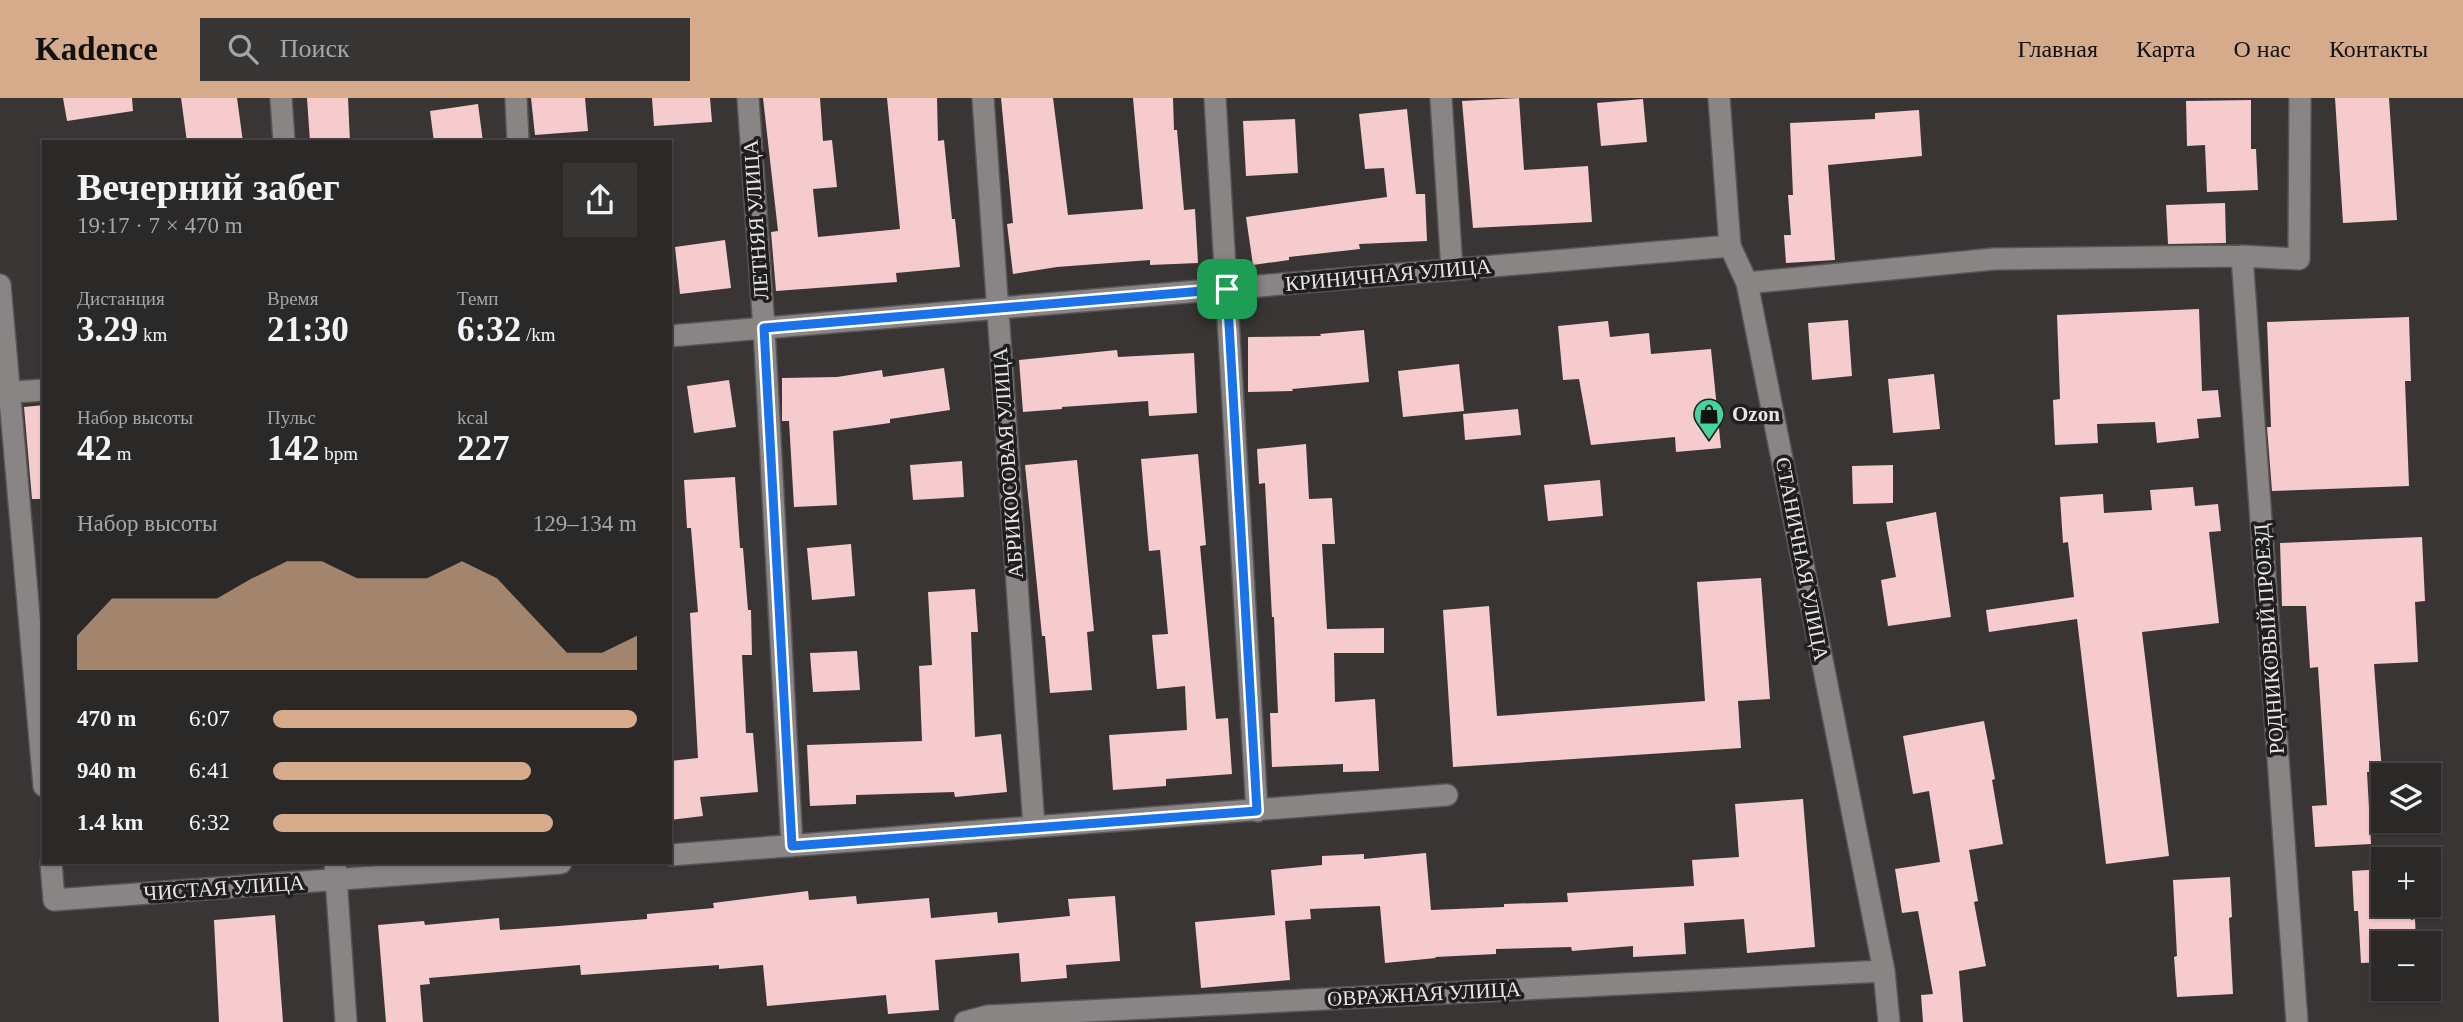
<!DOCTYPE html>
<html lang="ru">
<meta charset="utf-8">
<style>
:root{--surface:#2b2828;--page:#373434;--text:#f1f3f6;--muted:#a6a6a8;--line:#474445;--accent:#d6ab8b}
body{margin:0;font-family:Georgia,serif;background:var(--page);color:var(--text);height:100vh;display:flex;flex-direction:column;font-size:26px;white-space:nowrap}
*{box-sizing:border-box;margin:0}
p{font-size:23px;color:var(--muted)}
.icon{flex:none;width:38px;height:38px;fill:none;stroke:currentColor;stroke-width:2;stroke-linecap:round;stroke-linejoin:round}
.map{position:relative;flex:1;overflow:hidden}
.drawer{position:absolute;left:42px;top:42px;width:630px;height:724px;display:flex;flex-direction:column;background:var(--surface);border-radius:0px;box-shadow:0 2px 5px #0004,0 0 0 2px var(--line)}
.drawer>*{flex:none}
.controls{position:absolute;left:2371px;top:665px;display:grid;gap:14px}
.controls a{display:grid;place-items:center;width:70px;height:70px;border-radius:0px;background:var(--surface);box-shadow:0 2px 5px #0004,0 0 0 2px var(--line);font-size:35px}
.pin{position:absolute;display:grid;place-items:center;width:60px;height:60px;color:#fff;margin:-30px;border-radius:14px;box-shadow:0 4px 10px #0006}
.round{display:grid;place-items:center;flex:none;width:74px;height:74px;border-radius:0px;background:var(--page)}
.summary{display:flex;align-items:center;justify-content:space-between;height:119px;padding:0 35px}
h1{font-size:38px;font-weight:600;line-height:52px}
.figures{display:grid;grid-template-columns:repeat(3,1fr);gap:10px;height:119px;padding:7px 35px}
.figures div{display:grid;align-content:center}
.figures b{font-size:35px;font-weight:600}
.figures small{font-size:19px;font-weight:400}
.figures p{font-size:19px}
.chart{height:196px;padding:14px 35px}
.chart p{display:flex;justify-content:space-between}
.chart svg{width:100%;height:126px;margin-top:7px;fill:var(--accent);opacity:.7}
ul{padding:0 35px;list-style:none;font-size:23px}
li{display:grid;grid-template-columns:112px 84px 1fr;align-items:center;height:52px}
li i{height:18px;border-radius:9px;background:var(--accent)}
header{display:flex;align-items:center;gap:42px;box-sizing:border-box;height:98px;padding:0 35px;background:var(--accent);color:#111}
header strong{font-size:33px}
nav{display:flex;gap:38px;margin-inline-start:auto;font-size:24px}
.search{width:490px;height:63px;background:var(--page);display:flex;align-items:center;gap:18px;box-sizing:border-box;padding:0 24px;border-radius:0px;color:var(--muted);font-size:26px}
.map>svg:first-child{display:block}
.building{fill:#f5cbce}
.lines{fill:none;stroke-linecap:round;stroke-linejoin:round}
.street-casing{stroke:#585455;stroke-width:24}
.street{stroke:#8a8585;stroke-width:21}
.route-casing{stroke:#fff;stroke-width:14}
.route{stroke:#1a73e8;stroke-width:9}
.labels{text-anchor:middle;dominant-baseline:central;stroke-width:7;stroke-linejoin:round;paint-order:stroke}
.street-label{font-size:21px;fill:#e8e5e5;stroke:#1f1d1d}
.poi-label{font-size:21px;font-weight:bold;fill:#e8e5e5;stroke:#1f1d1d;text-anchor:start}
</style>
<header>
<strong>Kadence</strong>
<div class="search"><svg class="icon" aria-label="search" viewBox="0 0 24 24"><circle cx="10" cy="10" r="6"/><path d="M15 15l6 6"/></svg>Поиск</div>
<nav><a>Главная</a><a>Карта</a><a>О нас</a><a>Контакты</a></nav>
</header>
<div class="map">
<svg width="2463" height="924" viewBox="0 0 2463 924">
<rect width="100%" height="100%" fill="#393535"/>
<path class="building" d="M 63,0 L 132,0 L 133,13 L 67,23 Z
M 181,0 L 237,0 L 243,44 L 187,44 Z
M 307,0 L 348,0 L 350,44 L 310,44 Z
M 531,0 L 585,0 L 588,33 L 535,37 Z
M 652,0 L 710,0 L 712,24 L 654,28 Z
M 763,0 L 820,0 L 823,43 L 832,42 L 837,89 L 813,91 L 818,139 L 900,131 L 887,0 L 937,0 L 938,43 L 944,42 L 952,121 L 955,121 L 960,169 L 896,175 L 897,184 L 776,193 L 771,134 L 778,133 Z
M 1001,0 L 1053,0 L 1068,117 L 1143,111 L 1133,0 L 1173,0 L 1174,32 L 1177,32 L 1184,112 L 1195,111 L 1198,165 L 1150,167 L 1150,162 L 1057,169 L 1013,176 L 1007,126 L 1013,125 Z
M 1519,0 L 1524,72 L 1588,68 L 1592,124 L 1473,130 L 1462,3 Z
M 2335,0 L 2389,0 L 2397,122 L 2343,125 Z
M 1643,1 L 1647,44 L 1601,48 L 1597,5 Z
M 2251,2 L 2251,51 L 2256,51 L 2258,92 L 2207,94 L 2205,47 L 2187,48 L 2186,3 Z
M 478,6 L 483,44 L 434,44 L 430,13 Z
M 1407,11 L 1416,96 L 1425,96 L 1427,143 L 1359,146 L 1360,151 L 1289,159 L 1289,162 L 1253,167 L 1246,119 L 1387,99 L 1384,70 L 1365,71 L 1359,16 Z
M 1919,12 L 1922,58 L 1828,67 L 1835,162 L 1786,165 L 1784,137 L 1791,137 L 1788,97 L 1793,97 L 1790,25 L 1875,21 L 1875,15 Z
M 1295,21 L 1298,75 L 1246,78 L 1243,23 Z
M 2225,105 L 2226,145 L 2168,146 L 2166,107 Z
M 725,142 L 731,190 L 680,196 L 675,149 Z
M 2199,211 L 2202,293 L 2218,292 L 2221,319 L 2197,321 L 2199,340 L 2157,345 L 2155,324 L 2097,326 L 2098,345 L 2055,347 L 2053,302 L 2060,301 L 2057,217 Z
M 2409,219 L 2411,283 L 2405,283 L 2409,388 L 2272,393 L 2267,329 L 2271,329 L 2267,224 Z
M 1848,222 L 1852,278 L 1812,282 L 1808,225 Z
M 1608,223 L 1610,239 L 1649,235 L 1651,256 L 1711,251 L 1721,350 L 1676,354 L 1675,339 L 1591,347 L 1579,281 L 1563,282 L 1558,228 Z
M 1364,232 L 1369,284 L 1292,291 L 1293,293 L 1248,294 L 1248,239 L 1321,238 L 1320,236 Z
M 1117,252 L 1118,259 L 1194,255 L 1197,315 L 1149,318 L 1148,303 L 1062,309 L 1062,311 L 1023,314 L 1019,262 Z
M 1459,266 L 1464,313 L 1403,319 L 1398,273 Z
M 944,270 L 950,312 L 890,321 L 890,325 L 833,333 L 837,407 L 794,409 L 789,323 L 782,323 L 782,280 L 837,279 L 882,272 L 883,279 Z
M 1934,276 L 1940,331 L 1893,335 L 1888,281 Z
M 729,282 L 736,329 L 694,335 L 687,288 Z
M 44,307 L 44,401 L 32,401 L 24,309 Z
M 1518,311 L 1521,337 L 1465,342 L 1463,316 Z
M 1306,346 L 1309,401 L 1332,400 L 1335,446 L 1322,446 L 1327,531 L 1384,530 L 1384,555 L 1334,555 L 1335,604 L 1375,601 L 1379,673 L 1343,674 L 1343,666 L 1272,669 L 1270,615 L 1278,615 L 1274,519 L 1272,519 L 1265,385 L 1259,386 L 1257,351 Z
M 1198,356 L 1206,447 L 1200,448 L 1216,621 L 1228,620 L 1232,676 L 1166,681 L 1166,688 L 1113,692 L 1109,637 L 1187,632 L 1185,588 L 1157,591 L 1152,537 L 1168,536 L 1160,452 L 1149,453 L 1141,361 Z
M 1077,362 L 1094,533 L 1087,534 L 1092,592 L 1050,595 L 1045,538 L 1042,538 L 1025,367 Z
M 962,363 L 964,399 L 913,402 L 910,367 Z
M 1893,367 L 1893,405 L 1853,406 L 1852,368 Z
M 735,379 L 740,450 L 743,450 L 748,512 L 751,512 L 752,557 L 742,557 L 746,635 L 753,635 L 758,694 L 700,699 L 703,718 L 670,722 L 670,663 L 698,660 L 690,515 L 698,514 L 691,430 L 687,430 L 684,382 Z
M 1600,382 L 1603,418 L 1548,423 L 1544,387 Z
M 2193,389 L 2195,408 L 2218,406 L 2221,433 L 2209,434 L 2219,525 L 2142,534 L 2169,758 L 2106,766 L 2077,521 L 1989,534 L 1986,512 L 2074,499 L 2068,444 L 2063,445 L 2060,399 L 2103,396 L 2104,415 L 2152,412 L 2150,392 Z
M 1936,414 L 1951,519 L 1888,528 L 1881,482 L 1896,479 L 1886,424 Z
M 2422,439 L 2425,503 L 2415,504 L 2418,564 L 2374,566 L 2382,674 L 2367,674 L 2371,746 L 2315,749 L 2312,708 L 2327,707 L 2318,569 L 2310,570 L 2306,508 L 2282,508 L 2280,445 Z
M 851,446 L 855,498 L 812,502 L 807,450 Z
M 1761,480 L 1770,601 L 1738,603 L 1741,650 L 1453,669 L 1443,512 L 1489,508 L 1497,618 L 1705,603 L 1697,484 Z
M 975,491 L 978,534 L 971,534 L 975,639 L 1001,636 L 1007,694 L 955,699 L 954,694 L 856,697 L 856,706 L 810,708 L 807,647 L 922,643 L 919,568 L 932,567 L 928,494 Z
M 857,553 L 860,592 L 813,594 L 810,555 Z
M 1984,623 L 1995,681 L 1992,682 L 2003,746 L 1969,752 L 1978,803 L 1974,804 L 1986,868 L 1959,873 L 1963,924 L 1923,924 L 1921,897 L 1933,896 L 1918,813 L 1902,815 L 1895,771 L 1940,764 L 1929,693 L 1913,696 L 1903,638 Z
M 1803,701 L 1815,849 L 1747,855 L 1744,821 L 1684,825 L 1686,856 L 1633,859 L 1633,848 L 1572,853 L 1571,849 L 1496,851 L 1496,856 L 1435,859 L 1436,860 L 1385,865 L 1380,808 L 1310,811 L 1311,821 L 1285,823 L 1290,882 L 1201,890 L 1195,824 L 1275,817 L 1271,772 L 1322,767 L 1322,758 L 1364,756 L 1364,761 L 1426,755 L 1431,812 L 1504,809 L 1504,806 L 1568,804 L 1567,795 L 1694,788 L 1692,762 L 1739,759 L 1735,706 Z
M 2384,771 L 2384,807 L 2410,807 L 2411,822 L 2415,821 L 2416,845 L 2384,845 L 2384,864 L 2361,865 L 2358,813 L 2354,813 L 2352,773 Z
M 2230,779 L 2232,819 L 2229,820 L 2233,896 L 2177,899 L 2174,859 L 2177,858 L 2173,782 Z
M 808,793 L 809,802 L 856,798 L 857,806 L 929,800 L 931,820 L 997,814 L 998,825 L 1070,818 L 1068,801 L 1115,798 L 1120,863 L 1066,867 L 1067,880 L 1021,884 L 1019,855 L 935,862 L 939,912 L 888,916 L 886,897 L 767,908 L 763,867 L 719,871 L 719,867 L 581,877 L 580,867 L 429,880 L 430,886 L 420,887 L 423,924 L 386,924 L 378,827 L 424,823 L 425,827 L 499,820 L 500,832 L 559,828 L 647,821 L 647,816 L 714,810 L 713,805 Z
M 275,817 L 283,924 L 219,924 L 214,822 Z"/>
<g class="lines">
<g class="street-casing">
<path id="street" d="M 281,0 L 284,44
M 516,0 L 518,44
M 748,0 L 764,230 L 792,748
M 983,0 L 1034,729
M 1215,0 L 1257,713
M 1441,0 L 1452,172
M 1719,0 L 1730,148 L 1747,185 L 1884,873 L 1889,924
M 2242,158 L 2297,924
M 1747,185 L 1994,161 L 2242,158 L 2299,161 L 2300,0
M 0,187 L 44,688
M 670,238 L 1730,148
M 0,295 L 44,292
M 670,757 L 1447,697
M 51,765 L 54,802 L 561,765
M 335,765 L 346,924
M 965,924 L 988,918 L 1884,873"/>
</g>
<use href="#street" class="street"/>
</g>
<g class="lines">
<g class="route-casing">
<path id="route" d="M 1227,191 L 1257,713 L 792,748 L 764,230 Z"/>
</g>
<use href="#route" class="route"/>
</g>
<defs>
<g id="shop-pin" transform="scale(1.575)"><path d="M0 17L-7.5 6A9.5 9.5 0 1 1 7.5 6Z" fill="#46d49e" stroke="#1f1d1d"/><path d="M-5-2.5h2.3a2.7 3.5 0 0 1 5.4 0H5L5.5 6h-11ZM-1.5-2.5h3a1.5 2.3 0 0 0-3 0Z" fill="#111"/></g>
</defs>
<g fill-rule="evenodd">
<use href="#shop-pin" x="1709" y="316"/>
</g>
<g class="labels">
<g class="street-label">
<text transform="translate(756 122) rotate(-94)">ЛЕТНЯЯ УЛИЦА</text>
<text transform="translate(1388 177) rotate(-5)">КРИНИЧНАЯ УЛИЦА</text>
<text transform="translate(1008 365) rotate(-94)">АБРИКОСОВАЯ УЛИЦА</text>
<text transform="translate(1802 461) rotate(79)">СТАНИЧНАЯ УЛИЦА</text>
<text transform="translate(2269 541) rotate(-94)">РОДНИКОВЫЙ ПРОЕЗД</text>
<text transform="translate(224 790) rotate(-4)">ЧИСТАЯ УЛИЦА</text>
<text transform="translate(1424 896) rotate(-3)">ОВРАЖНАЯ УЛИЦА</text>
</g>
<g class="poi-label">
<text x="1732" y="316">Ozon</text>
</g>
</g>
</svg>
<div class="controls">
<a><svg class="icon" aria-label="layers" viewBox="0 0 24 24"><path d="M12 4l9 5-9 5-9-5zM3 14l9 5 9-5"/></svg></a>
<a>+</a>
<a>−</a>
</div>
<div class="pin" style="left:1227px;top:191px;background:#1e9e55"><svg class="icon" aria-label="arrive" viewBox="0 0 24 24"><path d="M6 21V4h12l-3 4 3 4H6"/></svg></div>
<section class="drawer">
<div class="summary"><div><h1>Вечерний забег</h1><p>19:17 · 7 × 470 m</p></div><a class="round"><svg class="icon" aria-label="share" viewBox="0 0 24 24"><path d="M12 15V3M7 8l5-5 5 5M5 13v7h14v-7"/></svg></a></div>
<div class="figures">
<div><p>Дистанция</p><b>3.29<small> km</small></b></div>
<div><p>Время</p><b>21:30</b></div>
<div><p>Темп</p><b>6:32<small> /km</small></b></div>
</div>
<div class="figures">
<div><p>Набор высоты</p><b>42<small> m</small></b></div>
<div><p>Пульс</p><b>142<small> bpm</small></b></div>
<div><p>kcal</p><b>227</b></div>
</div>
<div class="chart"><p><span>Набор высоты</span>129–134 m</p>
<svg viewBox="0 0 160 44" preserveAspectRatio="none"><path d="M0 44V32L10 19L20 19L30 19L40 19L50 12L60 6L70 6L80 12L90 12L100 12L110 6L120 12L130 25L140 38L150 38L160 32V44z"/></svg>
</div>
<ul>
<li><b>470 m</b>6:07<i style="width:100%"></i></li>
<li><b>940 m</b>6:41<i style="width:71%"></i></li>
<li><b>1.4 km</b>6:32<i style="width:77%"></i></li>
</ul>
</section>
</div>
